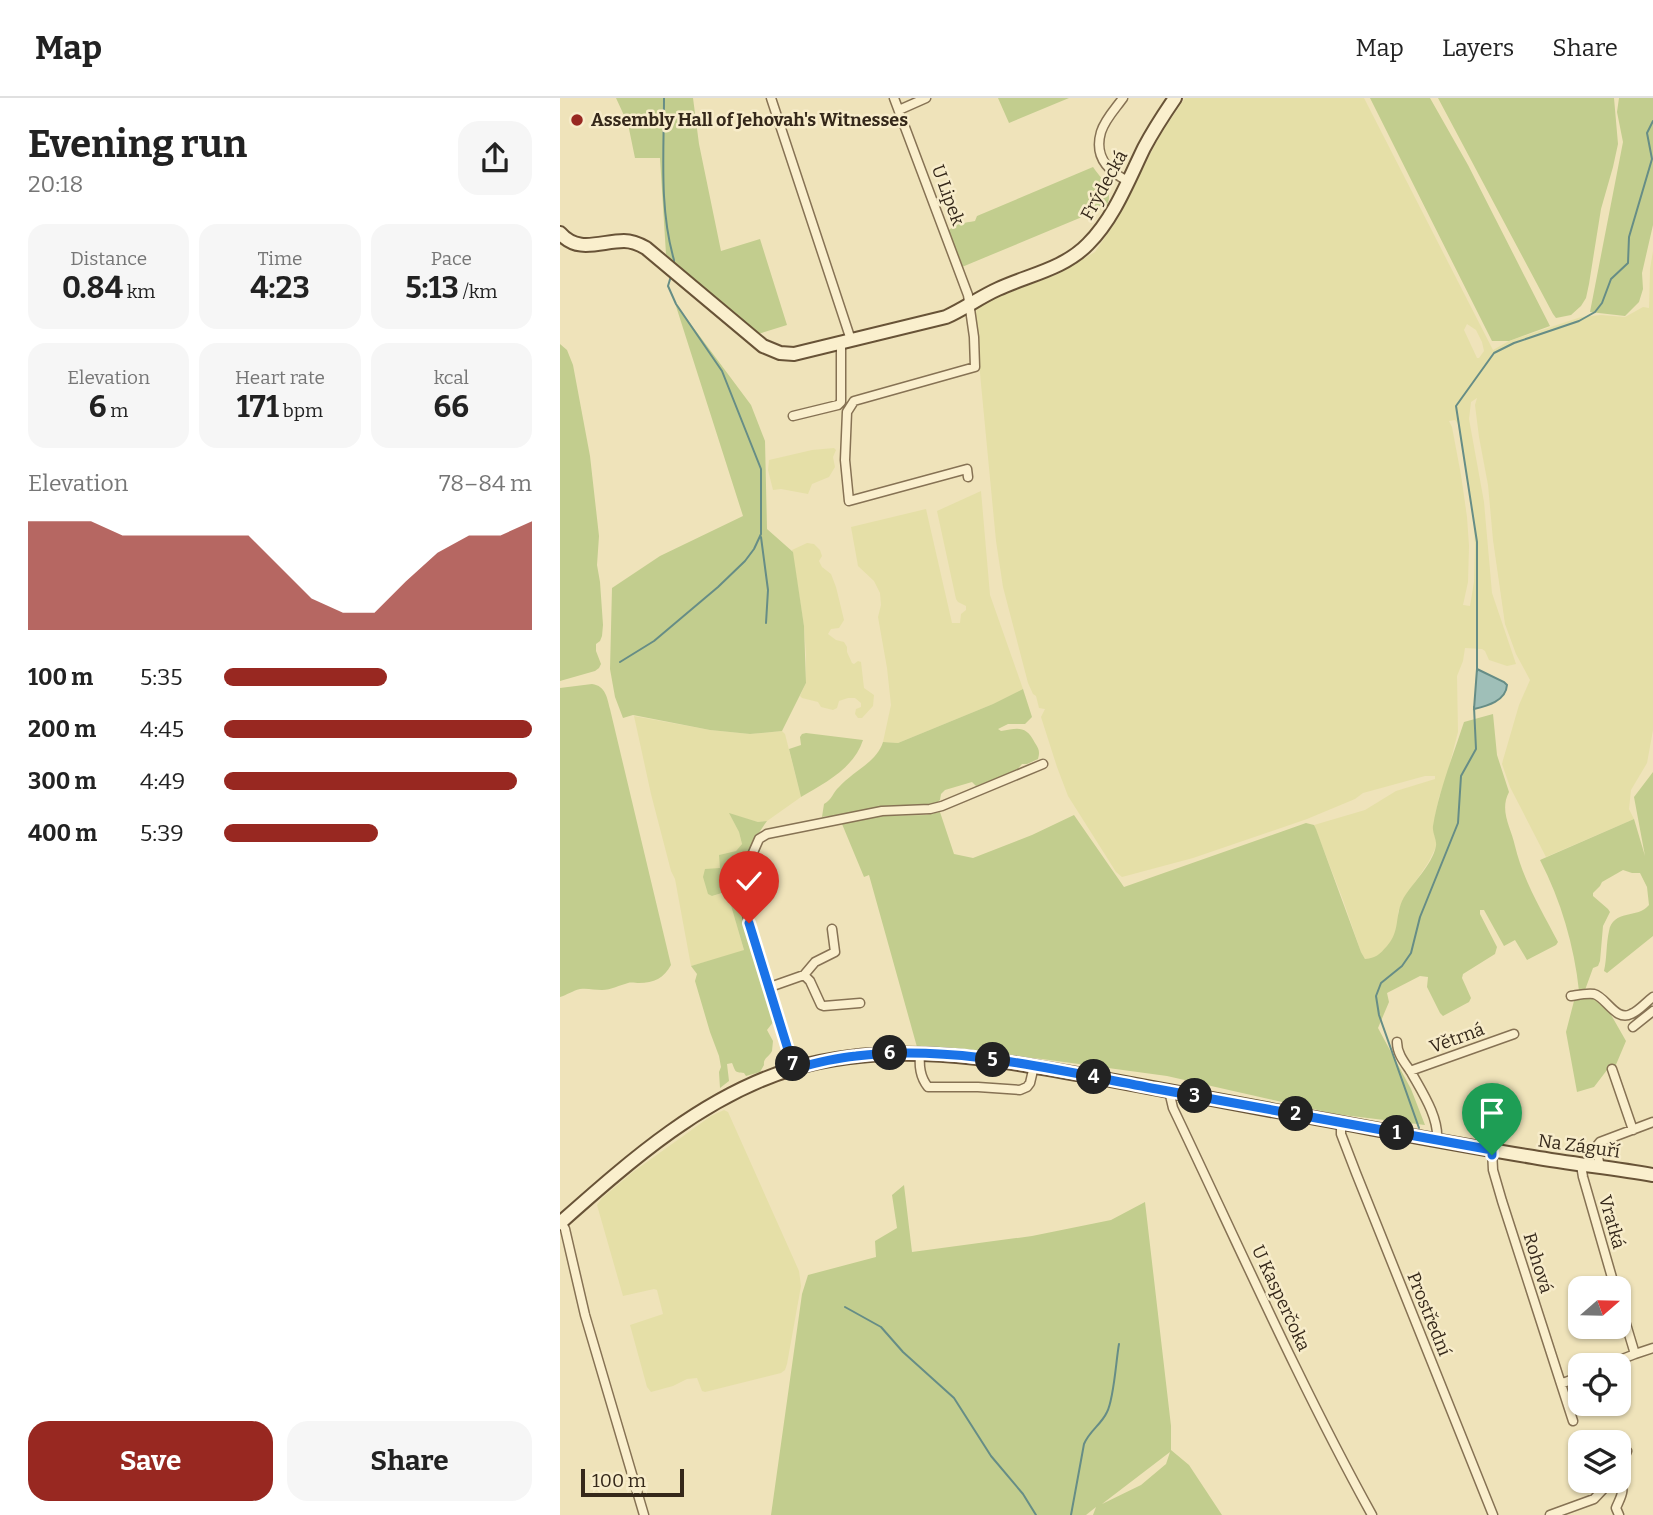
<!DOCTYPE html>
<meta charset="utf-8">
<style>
:root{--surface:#fff;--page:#f6f6f6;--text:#222;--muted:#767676;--line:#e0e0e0;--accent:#982821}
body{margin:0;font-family:Bitter,serif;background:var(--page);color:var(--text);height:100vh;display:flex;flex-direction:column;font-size:26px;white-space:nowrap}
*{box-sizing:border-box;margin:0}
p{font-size:23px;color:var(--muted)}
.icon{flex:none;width:38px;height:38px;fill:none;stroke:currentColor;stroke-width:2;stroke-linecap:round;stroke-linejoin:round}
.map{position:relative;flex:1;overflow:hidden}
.sheet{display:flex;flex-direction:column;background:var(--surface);width:560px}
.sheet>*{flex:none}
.needle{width:46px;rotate:70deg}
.tools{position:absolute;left:1008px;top:1178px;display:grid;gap:14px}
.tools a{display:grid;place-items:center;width:63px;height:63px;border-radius:14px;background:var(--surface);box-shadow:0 2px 5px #0004;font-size:35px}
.scale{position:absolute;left:21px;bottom:18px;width:103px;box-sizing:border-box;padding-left:7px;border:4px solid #35281a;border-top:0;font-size:19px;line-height:24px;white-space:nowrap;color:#35281a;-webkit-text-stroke:5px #f7ecca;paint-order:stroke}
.pin{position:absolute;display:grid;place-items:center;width:60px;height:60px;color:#fff;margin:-72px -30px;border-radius:50% 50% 50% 0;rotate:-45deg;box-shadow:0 0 7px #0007}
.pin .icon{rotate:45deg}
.km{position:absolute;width:35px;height:35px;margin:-18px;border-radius:50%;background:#222;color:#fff;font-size:19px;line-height:35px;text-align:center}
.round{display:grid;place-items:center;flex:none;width:74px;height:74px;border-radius:21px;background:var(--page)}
.overview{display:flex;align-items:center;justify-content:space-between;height:119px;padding:0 28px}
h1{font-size:38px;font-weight:700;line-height:52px}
.stats{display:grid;grid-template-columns:repeat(3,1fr);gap:10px;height:119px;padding:7px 28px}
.stats div{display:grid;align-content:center;border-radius:18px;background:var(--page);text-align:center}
.stats b{font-size:30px;font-weight:700}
.stats small{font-size:19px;font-weight:400}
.stats p{font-size:19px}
.chart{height:196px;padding:14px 28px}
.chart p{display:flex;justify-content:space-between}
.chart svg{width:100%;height:126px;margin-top:7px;fill:var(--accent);opacity:.7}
.action{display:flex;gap:14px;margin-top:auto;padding:14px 28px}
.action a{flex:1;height:80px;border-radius:21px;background:var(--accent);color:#fff;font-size:28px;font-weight:700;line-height:80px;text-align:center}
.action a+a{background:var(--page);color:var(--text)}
ul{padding:0 28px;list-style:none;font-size:23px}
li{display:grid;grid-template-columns:112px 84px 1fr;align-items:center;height:52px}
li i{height:18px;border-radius:9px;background:var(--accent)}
header{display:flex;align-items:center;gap:42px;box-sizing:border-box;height:98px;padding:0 35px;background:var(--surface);border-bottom:2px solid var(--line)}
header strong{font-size:33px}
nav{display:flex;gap:38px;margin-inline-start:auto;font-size:24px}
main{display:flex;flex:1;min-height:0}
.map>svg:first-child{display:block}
.farmland{fill:#e5dfa7;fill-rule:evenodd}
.green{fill:#c2cd8e;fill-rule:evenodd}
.water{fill:#9fbfb8;stroke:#668d86;stroke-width:2}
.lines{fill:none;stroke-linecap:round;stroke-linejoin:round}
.stream{stroke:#668d86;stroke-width:2}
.street-casing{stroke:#867254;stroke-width:11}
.secondary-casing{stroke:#685337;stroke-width:16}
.street{stroke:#faefcd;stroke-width:8}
.secondary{stroke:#faefcd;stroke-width:12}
.route-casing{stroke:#fff;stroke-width:14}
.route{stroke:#1a73e8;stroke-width:9}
.poi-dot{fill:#982821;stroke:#f7ecca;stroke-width:2.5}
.labels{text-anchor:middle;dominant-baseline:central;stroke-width:5;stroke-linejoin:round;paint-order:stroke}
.poi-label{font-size:18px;font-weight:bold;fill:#35281a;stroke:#f7ecca;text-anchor:start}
.street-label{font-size:18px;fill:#35281a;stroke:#f7ecca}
</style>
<header>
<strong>Map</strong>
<nav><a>Map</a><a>Layers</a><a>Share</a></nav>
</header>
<main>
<section class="sheet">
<div class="overview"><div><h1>Evening run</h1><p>20:18</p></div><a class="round"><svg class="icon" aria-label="share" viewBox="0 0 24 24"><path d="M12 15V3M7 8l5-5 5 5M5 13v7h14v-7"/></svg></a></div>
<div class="stats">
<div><p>Distance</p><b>0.84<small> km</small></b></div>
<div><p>Time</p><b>4:23</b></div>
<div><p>Pace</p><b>5:13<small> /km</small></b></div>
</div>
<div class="stats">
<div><p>Elevation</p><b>6<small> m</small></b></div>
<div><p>Heart rate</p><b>171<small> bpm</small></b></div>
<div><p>kcal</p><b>66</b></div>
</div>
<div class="chart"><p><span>Elevation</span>78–84 m</p>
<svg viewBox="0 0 160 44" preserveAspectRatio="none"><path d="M0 44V6L10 6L20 6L30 11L40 11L50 11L60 11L70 11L80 22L90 33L100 38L110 38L120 27L130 17L140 11L150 11L160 6V44z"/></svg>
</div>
<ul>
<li><b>100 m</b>5:35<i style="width:53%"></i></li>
<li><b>200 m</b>4:45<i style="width:100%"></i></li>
<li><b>300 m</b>4:49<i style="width:95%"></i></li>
<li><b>400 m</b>5:39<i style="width:50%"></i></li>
</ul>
<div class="action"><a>Save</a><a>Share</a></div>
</section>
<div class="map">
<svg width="1093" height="1417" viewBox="0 0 1093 1417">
<rect width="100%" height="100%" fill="#efe3ba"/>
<path class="farmland" d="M 625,0 L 804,0 L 933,252 L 949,243 L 1021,219 L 1041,217 L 1065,219 L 1083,209 L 1089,210 L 1090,171 L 1093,153 L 1093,632 L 1087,665 L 1071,692 L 1069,711 L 1074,721 L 986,759 L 950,689 L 942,666 L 943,662 L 959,607 L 970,582 L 956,556 L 945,526 L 933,442 L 928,387 L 919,339 L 915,307 L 917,300 L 911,304 L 909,321 L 924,404 L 932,495 L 956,566 L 947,568 L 929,562 L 925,553 L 922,551 L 905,550 L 903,563 L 897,578 L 898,634 L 887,677 L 879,699 L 873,730 L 877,747 L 868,765 L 843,802 L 838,814 L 838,826 L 835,836 L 828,848 L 816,860 L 805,861 L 801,854 L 783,802 L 754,727 L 805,712 L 836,693 L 875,681 L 875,678 L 865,678 L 803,695 L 795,701 L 747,721 L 633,760 L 562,779 L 556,774 L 508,698 L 497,669 L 481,619 L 485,611 L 479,610 L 476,598 L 473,596 L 468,585 L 443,489 L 436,443 L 421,286 L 415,218 L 417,211 L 435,200 L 498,176 L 535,154 L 557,122 L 599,39 ZM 907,226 L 916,232 L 922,244 L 924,253 L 919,260 L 917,260 L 904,232 ZM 895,322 L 898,326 L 913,418 L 915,448 L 914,484 L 910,508 L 903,507 L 908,484 L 909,448 L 907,419 L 901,377 L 892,329 L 889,323 Z
M 274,350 L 276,352 L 273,359 L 275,369 L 269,379 L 252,386 L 248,396 L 221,391 L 213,392 L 208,372 L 209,362 L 252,352 Z
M 421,393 L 430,497 L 463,591 L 433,606 L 338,645 L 323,644 L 331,607 L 327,570 L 318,519 L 321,507 L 320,495 L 314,483 L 298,468 L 291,429 L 366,411 L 392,525 L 400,525 L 401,516 L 406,512 L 406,508 L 398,504 L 396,501 L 377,413 Z
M 247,445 L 254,446 L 260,452 L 262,458 L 259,463 L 262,469 L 271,476 L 276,489 L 284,522 L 279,530 L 271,531 L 268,536 L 276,542 L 284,544 L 287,549 L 287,554 L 292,565 L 294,566 L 298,563 L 301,564 L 304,590 L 314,597 L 313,608 L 302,620 L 298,620 L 295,616 L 296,611 L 301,609 L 301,605 L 295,600 L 288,600 L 279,603 L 277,610 L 273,612 L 261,609 L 258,604 L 242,600 L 240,598 L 246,585 L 246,557 L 244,528 L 232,452 Z
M 74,618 L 150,632 L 190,636 L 222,633 L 225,636 L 241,699 L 207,723 L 198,724 L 170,716 L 179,734 L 182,746 L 176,753 L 160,757 L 161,770 L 152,798 L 167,794 L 184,852 L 181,854 L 131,868 L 115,781 L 111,773 L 91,696 Z
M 164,1012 L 168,1014 L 239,1173 L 241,1188 L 227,1266 L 225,1272 L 221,1275 L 145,1294 L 142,1293 L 137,1280 L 127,1281 L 113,1288 L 91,1294 L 87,1289 L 70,1227 L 103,1216 L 97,1192 L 94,1191 L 63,1198 L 37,1107 L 42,1100 L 73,1074 L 151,1018 Z"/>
<path class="green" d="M 56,0 L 133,0 L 139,46 L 161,153 L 200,141 L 227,227 L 198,236 L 152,199 L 106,156 L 100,60 L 75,60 L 68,26 Z
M 438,0 L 509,0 L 449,25 Z
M 810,0 L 870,0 L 908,67 L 990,228 L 949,243 L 932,243 Z
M 878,0 L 1054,0 L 1058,46 L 1053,69 L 1041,111 L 1029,186 L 1026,200 L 1021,208 L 1011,217 L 996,220 L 993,216 Z
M 1059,0 L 1093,0 L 1093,127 L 1082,175 L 1083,191 L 1079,204 L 1065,218 L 1030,214 L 1063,44 L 1057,14 Z
M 533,69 C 542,82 555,93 546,109 L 402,169 L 389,135 L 389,132 C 397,125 404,125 415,123 L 417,118 Z
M 115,205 L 191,307 L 205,343 L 207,431 L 233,454 L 244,528 L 246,585 L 222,633 L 190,636 L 150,632 L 73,617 L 63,620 L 55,599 L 50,571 L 52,490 L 100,458 L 183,418 Z
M 0,246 L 7,252 L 13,267 L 30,358 L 39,438 L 37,467 L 40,484 L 43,527 L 42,538 L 40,543 L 36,546 L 36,553 L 41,566 L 39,570 L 35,573 L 0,583 Z
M 32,586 C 46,588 47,600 50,611 L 111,867 C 104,880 94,885 79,885 C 76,885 71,884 68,885 C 60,887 51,892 42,892 C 34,892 28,890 20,891 C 12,893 7,897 0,899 L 0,590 Z
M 463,591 L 472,619 L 465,626 L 448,626 L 438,631 L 441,633 C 458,630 466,627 475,645 C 479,651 480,654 478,661 L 467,666 L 462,666 L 456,673 L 416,688 L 412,684 L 385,692 L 381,696 L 380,702 L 377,705 L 365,708 L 272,720 L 268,718 L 262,719 L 264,706 C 272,702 273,694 279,689 C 292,674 317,664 323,644 L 338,645 L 433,606 Z
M 933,616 L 937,657 L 949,694 C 939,713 951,729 955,748 C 963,782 982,813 998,844 L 996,847 L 967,862 L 955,842 L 944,848 L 924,812 L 920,812 L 920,816 L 937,849 L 935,856 L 903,876 L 902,880 L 911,900 L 909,904 L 883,918 L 880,915 L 867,889 L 868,879 L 860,878 L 827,895 L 829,904 L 818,930 L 851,991 L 865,1027 L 775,1016 L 607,978 L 482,961 L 357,949 L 309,777 L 304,779 L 282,726 L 320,718 L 366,717 L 380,714 L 394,756 L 413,760 L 472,737 L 514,717 L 564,789 L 746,725 L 754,727 L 756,731 L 801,854 L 805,861 C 816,860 819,857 827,848 C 840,833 835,819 842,803 C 851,786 872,768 876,748 C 877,742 872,734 873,728 C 879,692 893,658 904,624 Z
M 246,635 L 303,642 C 294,670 265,685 241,699 L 229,651 L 241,647 L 240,639 L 242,636 Z
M 1093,674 L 1093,838 L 1047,875 L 1044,873 C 1047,860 1046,846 1049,833 C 1053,811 1078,821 1089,807 L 1087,789 L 1080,775 L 1072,775 L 1063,772 L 1042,784 L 1040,788 L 1033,795 L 1033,798 L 1048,811 L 1050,814 L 1043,828 L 1040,863 L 1038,868 L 1033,870 L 1025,892 L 1019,893 C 1014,847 1001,803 980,762 L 1074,721 L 1085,758 L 1074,699 Z
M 169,715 L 198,724 L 207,723 C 191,745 180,768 176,795 L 214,923 L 207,932 L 213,943 L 212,953 C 209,959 203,960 204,967 L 200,974 L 186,978 L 184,975 C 174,974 176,974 172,965 L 167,966 L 169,983 L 160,990 L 159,974 L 161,969 L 159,958 L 150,934 L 135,883 L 137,876 L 131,868 L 184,852 L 167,794 L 172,792 L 174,790 L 170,765 L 168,765 L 171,787 L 165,789 L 162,795 L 152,798 L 148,796 L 143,779 L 145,771 L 160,770 L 159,757 L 176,753 L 182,746 L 179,734 Z
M 1038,894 L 1066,943 L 1055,969 L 1047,972 L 1034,989 L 1017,994 L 1006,934 L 1015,899 Z
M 344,1087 L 352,1154 L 472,1138 L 551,1122 L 585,1104 L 611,1328 L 611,1352 L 629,1367 L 662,1417 L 533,1417 L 536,1409 L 526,1417 L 211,1417 L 242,1196 L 248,1177 L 316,1159 L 315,1143 L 337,1130 L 332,1097 ZM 610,1354 L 606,1366 L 581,1387 L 542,1406 Z"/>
<path class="water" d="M 917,571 L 944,584 L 947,587 C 946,603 927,608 914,611 Z"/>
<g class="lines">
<path class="stream" d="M 104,0 C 104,54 99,110 114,162 L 114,166
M 201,439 L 208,492 L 206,525
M 60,564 L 94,543 L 158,489 L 185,463 L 194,451 L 201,436 L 201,371 L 162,273 L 116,206 L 108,188 L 111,178
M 917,573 L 917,444 L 896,308 L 934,255 L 954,245 L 1019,223 L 1035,214 L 1042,205 L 1051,181 L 1068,165 L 1069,139 L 1092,61 L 1087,35 L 1093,23
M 859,1030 L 819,917 L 816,898 L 821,885 L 842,868 L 851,855 L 860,819 L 898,725 L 901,678 L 916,651 L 914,609
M 285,1209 L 321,1229 L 343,1254 L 394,1300 L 431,1358 L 463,1396 L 476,1417
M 511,1417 L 524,1346 C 530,1332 541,1327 547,1314 C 554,1301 556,1262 559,1246"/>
<g class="street-casing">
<path id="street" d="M 211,0 L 291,242
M 334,0 L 408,197 L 414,239 L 415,269 L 294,303 L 287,314 L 285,362 L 289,403 L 407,371 L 408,379
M 563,0 C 556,10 545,21 541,34 C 534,58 547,73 568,83
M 339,12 L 366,0
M 233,318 L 278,307 L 281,304 L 281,245
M 244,877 L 255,864 L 275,854 L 272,831
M 210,889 L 244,877 L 250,883 L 261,907 L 264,908 L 300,905
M 1011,898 C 1018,897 1026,895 1034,896 C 1046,899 1056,924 1071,916 C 1079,913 1086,904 1093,899
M 1073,929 L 1093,913
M 837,944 C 837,956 845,965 851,974 C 862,994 879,1019 877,1042
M 360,955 C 359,968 360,979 368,989 L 418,989 L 460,992 L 467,989 L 470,985 L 474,968
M 234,970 L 189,825 L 184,804 L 183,788 L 188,766 L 199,741 L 207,736 L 322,713 L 370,711 L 382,708 L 483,666
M 1052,971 L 1073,1032
M 850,973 L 954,936
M 609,993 L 613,1010 C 678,1146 739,1285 812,1417
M 781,1025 L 781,1036 L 796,1075 L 933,1417
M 932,1052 L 933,1072 L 942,1103 L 1001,1286 L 1020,1278
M 1021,1067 L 1023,1079 L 1055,1190
M 1040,1069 L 1036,1049 L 1040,1044 L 1093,1024
M 1,1124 L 5,1131 L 25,1217 L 84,1417
M 1059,1203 L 1075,1256 L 1093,1250
M 1047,1267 L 1075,1256
M 1001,1286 L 1013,1323
M 1059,1373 L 1067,1353
M 1058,1382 C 1067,1391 1060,1400 1056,1410 L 1059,1417
M 990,1417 L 1034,1401 L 1050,1384 L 1056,1382"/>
</g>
<g class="secondary-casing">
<path id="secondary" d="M 0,135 C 18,156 41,143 64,143 C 72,143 79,146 86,150 L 203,248 L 220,255 L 234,256 L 386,219 C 404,211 420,199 438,191 C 468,177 504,171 528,146 C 554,120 568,83 584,50 C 593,33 604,16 615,0
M 0,1125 C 70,1063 144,997 235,970 C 336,941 439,962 539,980 C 598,991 657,1002 716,1013 C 801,1028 887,1045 973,1059 C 1013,1066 1053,1070 1093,1077"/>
</g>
<use href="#street" class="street"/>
<use href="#secondary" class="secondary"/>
</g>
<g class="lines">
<g class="route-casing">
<path id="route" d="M 189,825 L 234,971 C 255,965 275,960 296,958 C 397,946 499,973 597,991 C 709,1011 820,1032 932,1052 L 932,1057"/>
</g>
<use href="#route" class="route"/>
</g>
<circle class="poi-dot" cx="17" cy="22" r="7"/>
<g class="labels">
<g class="poi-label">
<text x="31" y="22">Assembly Hall of Jehovah's Witnesses</text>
</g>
<g class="street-label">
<text transform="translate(544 87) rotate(-61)">Frýdecká</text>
<text transform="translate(388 97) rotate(70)">U Lipek</text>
<text transform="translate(897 940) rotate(-20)">Větrná</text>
<text transform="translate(1019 1048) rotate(8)">Na Záguří</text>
<text transform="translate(1052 1124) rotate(74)">Vratká</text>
<text transform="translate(978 1165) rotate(73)">Rohová</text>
<text transform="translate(721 1200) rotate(65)">U Kasperčoka</text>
<text transform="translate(869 1216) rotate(68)">Prostřední</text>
</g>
</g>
</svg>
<div class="tools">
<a><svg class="needle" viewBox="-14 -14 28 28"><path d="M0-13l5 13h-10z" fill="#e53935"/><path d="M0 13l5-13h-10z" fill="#767676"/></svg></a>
<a><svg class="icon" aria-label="locate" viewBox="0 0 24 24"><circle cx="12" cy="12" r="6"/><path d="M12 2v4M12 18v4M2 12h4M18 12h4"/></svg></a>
<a><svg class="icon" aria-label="layers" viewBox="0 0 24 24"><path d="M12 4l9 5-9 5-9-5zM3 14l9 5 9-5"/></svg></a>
</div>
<div class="scale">100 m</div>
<div class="pin" style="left:932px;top:1057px;background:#1e9e55"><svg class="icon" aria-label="arrive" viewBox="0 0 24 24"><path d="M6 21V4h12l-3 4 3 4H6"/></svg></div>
<div class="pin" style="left:189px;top:825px;background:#d93025"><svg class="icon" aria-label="check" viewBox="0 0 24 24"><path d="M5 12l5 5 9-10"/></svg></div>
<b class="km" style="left:837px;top:1035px">1</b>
<b class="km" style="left:736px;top:1016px">2</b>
<b class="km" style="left:635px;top:998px">3</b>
<b class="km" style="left:534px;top:979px">4</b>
<b class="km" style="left:433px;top:962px">5</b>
<b class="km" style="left:330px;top:955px">6</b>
<b class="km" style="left:233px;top:966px">7</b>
</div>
</main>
